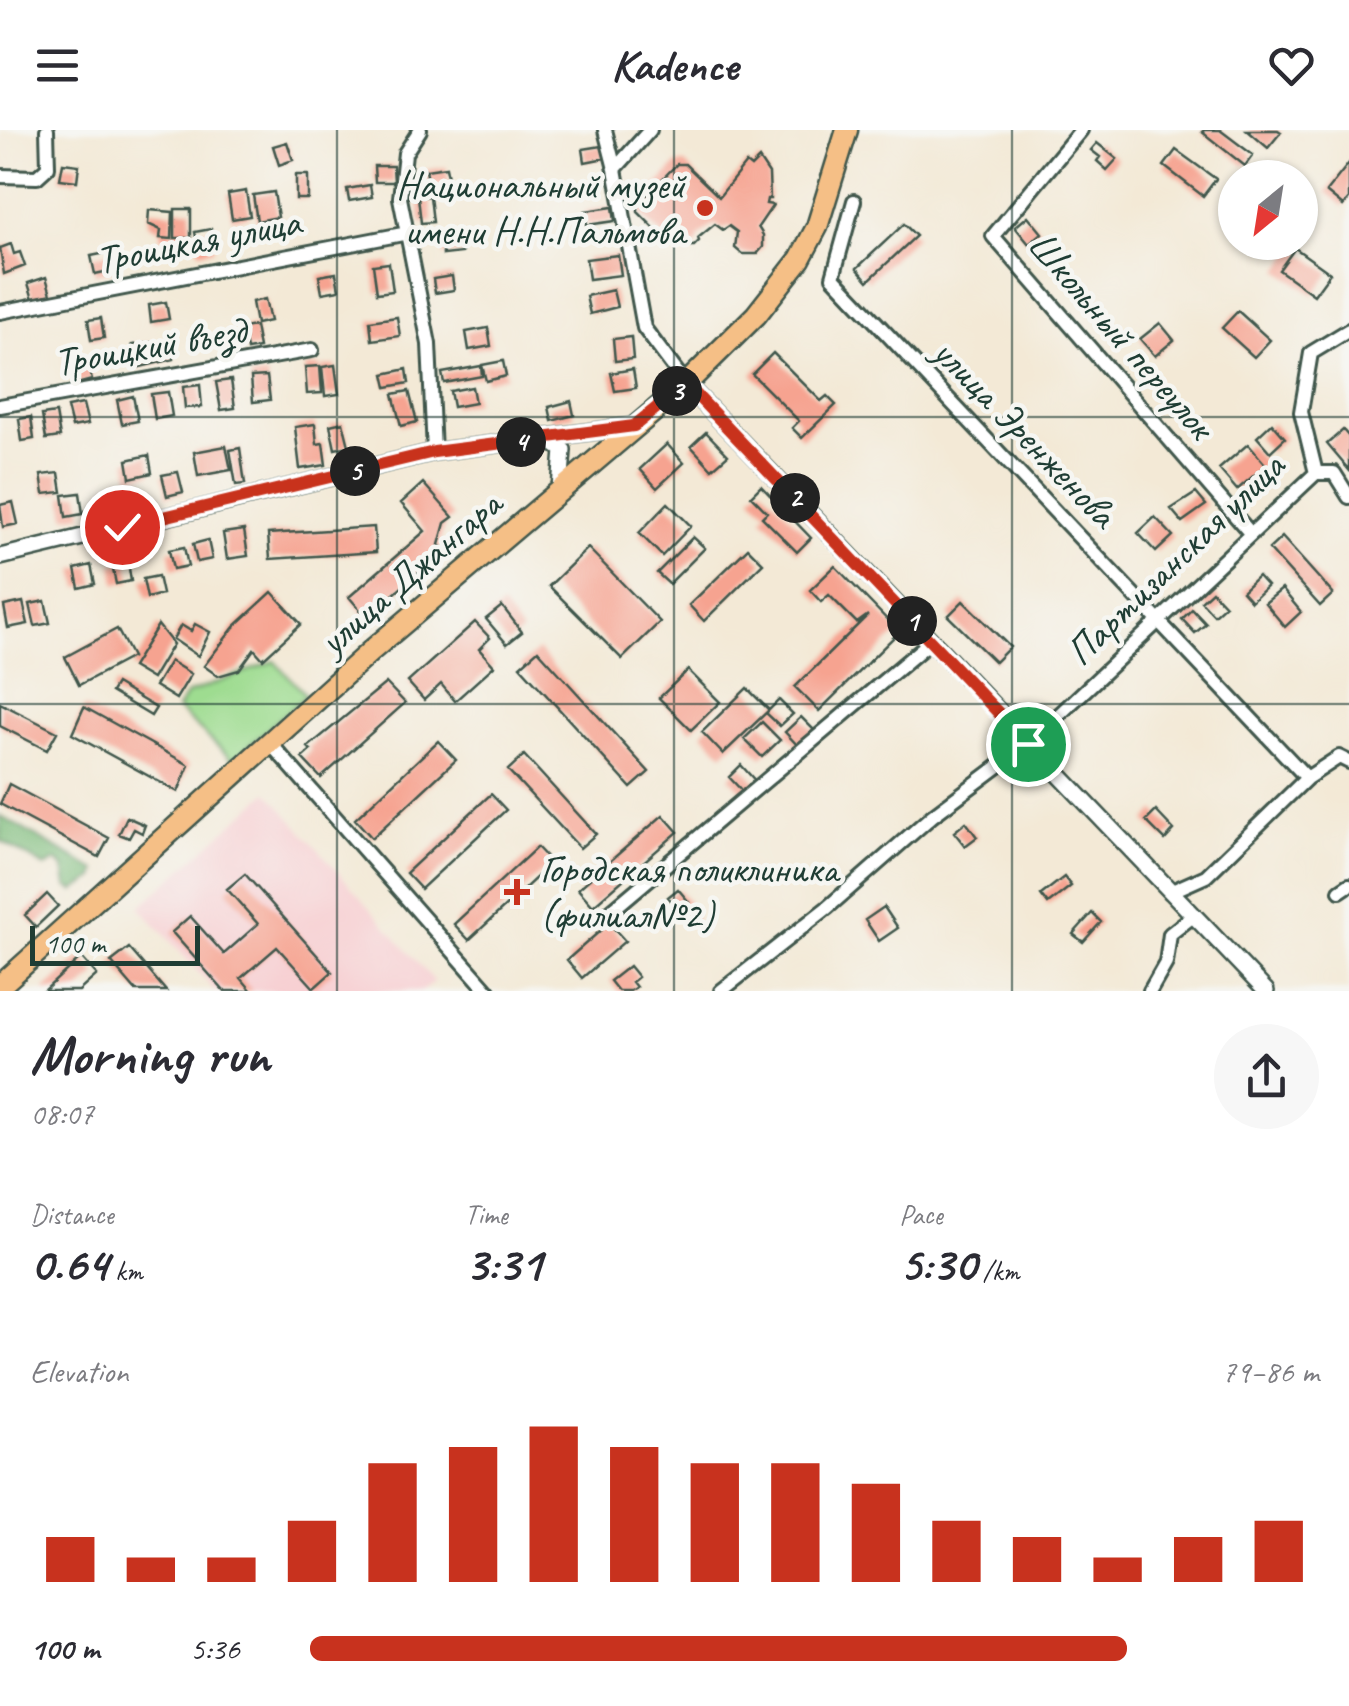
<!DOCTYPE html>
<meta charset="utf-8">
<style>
:root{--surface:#fff;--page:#f7f7f7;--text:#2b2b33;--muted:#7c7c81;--accent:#c8321e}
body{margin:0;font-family:Caveat,sans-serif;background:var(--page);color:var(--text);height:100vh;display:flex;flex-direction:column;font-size:38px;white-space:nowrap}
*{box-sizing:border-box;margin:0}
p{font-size:32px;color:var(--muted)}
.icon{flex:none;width:55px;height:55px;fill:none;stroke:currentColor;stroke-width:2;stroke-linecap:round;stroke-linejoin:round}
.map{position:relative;height:861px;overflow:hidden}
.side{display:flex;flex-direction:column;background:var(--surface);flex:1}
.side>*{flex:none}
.needle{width:65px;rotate:210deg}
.buttons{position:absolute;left:1218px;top:30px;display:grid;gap:20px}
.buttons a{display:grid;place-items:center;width:100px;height:100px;border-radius:50%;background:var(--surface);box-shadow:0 2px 8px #0004;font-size:50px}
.scale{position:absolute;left:30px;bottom:25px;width:170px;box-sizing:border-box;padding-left:10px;border:5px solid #1f3d34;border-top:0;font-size:28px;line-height:35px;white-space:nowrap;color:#1f3d34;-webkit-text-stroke:8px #f6f6f2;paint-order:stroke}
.pin{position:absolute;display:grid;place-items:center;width:85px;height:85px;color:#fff;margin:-42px;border:5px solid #fff;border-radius:50%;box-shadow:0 2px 10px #0007}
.km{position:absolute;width:50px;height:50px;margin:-25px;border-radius:50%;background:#222;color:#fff;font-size:28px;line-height:50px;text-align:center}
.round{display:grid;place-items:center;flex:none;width:105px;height:105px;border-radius:52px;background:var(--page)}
.summary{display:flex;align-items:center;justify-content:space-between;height:170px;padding:0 30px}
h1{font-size:55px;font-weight:800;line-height:75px}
.stats{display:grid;grid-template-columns:repeat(3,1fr);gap:15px;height:170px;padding:10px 30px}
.stats div{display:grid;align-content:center}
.stats b{font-size:50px;font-weight:800}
.stats small{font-size:28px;font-weight:400}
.stats p{font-size:28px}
.chart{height:280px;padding:20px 30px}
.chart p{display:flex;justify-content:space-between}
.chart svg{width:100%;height:180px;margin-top:10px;stroke:var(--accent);stroke-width:6}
ul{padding:0 30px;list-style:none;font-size:32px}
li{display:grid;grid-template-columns:160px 120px 1fr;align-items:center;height:75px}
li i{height:25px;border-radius:12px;background:var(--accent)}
header{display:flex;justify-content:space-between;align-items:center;height:130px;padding:0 30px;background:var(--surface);font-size:45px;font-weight:800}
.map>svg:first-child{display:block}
.built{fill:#f7cfd2}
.green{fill:#9edc90;stroke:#5e8c62;stroke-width:2.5}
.forest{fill:#7ebc7a;stroke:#4e7c57;stroke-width:2.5}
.building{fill:#f6a390}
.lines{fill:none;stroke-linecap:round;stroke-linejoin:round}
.minor-casing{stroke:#3f574c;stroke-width:18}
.tertiary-casing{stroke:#3f574c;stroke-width:20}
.primary-casing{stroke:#3f574c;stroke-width:25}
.minor{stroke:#fff;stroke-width:12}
.tertiary{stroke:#fff;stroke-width:15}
.primary{stroke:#f5bf86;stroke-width:20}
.route-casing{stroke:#fff;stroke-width:20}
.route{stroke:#c8321e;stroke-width:12}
.grid{fill:none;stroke:#1f3d34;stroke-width:2.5;stroke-opacity:0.55}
.poi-dot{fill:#c8321e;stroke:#f6f6f2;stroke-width:4}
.labels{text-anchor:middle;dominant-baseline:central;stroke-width:9;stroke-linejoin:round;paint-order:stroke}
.poi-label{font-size:40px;fill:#1f3d34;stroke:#f6f6f2;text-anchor:end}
.street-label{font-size:40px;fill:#1f3d34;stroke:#f6f6f2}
</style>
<header><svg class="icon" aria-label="menu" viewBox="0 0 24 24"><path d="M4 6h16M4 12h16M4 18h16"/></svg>Kadence<svg class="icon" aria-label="heart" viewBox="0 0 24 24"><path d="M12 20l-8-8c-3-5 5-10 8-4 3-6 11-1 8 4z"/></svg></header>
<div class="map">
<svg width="1349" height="861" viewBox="0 0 1349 861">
<rect width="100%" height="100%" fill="#f6f6f2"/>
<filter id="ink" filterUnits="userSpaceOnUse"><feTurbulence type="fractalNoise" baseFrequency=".01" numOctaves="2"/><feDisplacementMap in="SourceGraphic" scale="20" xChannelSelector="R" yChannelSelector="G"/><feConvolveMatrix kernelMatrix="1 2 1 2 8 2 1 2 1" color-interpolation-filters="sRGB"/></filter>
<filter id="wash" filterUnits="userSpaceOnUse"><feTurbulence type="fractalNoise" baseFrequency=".0048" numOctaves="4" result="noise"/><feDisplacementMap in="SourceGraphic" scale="40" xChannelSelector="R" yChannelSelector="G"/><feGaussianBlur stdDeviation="2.25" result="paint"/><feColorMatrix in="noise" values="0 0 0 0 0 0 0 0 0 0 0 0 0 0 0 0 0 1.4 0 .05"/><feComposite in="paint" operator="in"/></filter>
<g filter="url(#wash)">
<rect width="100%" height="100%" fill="#f3e9d6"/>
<path class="built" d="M 268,662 L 434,851 L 422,861 L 215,861 L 140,777 Z"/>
<path class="green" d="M 274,531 L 306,565 L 233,630 L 177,579 L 187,564 Z"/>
<path class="forest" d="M 0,686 L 97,741 L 95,748 L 74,761 L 67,756 L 64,738 L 56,731 L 45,737 L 0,710 Z"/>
<g id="blocks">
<path class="building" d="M 1204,0 L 1220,0 L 1253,25 L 1245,36 L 1202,2 Z
M 1247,0 L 1278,0 L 1281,2 L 1268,18 Z
M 287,12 L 293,30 L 279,35 L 273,16 Z
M 1097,13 L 1117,29 L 1107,40 L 1097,31 L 1100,27 L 1091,20 Z
M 602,16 L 605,28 L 585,32 L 583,19 Z
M 1176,20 L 1216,49 L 1203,66 L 1164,36 Z
M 759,29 L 769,44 L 770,69 L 767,69 L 766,74 L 773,75 L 758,97 L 763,105 L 763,117 L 757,124 L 742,124 L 735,118 L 737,102 L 729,96 L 723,100 L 715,94 L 698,108 L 699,111 L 694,116 L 672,116 L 638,82 L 638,74 L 677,34 L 685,34 L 719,67 L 746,33 L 751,37 Z
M 63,33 L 79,35 L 77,51 L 60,49 Z
M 1349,33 L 1349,69 L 1343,76 L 1326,62 Z
M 374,36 L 393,36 L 394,52 L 375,52 Z
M 446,37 L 449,52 L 429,56 L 426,40 Z
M 296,45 L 308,45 L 308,69 L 296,69 Z
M 370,55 L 372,67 L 349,71 L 347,59 Z
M 246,61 L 250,86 L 232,89 L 228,64 Z
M 274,62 L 278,87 L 257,91 L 253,65 Z
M 430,66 L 433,92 L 421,93 L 418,67 Z
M 613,77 L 615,91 L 587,95 L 585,81 Z
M 175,79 L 191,79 L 191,108 L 175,108 Z
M 149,80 L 173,82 L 172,109 L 160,108 L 161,100 L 148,94 Z
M 1028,86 L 1042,103 L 1029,114 L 1015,97 Z
M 904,94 L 916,106 L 868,151 L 857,138 Z
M 211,99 L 214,119 L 199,122 L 195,102 Z
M 461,107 L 462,123 L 443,125 L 442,109 Z
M 11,114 L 14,124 L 20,122 L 25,136 L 4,144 L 0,118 Z
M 1295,118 L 1330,143 L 1314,165 L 1279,140 Z
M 111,122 L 114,140 L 95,144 L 91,126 Z
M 618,125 L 621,145 L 589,149 L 586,129 Z
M 389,133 L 393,161 L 377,163 L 373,135 Z
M 336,143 L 339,160 L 322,163 L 319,146 Z
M 452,146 L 454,160 L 435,163 L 433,149 Z
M 46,147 L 51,164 L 33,169 L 28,153 Z
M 613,160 L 617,177 L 590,184 L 586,166 Z
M 265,169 L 270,191 L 256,194 L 252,172 Z
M 166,172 L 169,189 L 151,192 L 149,175 Z
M 1238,181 L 1270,210 L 1254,227 L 1222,198 Z
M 397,187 L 400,206 L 372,210 L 370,191 Z
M 101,188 L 104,208 L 91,210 L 88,190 Z
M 1160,193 L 1174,210 L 1155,226 L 1140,209 Z
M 255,196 L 259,218 L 247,220 L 243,198 Z
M 488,198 L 491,216 L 469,220 L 466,202 Z
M 631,207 L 633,229 L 615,231 L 613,209 Z
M 171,210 L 174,229 L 136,238 L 132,215 Z
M 773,223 L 821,271 L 827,266 L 836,275 L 802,308 L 792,298 L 799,291 L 752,244 Z
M 503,231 L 506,246 L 486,251 L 482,235 Z
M 87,232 L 92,250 L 77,254 L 72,237 Z
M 335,235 L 339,264 L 325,266 L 322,237 Z
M 320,236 L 322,263 L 307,264 L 305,237 Z
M 481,236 L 482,246 L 444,253 L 442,243 Z
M 407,239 L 409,253 L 387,257 L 384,244 Z
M 633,239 L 636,258 L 615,261 L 611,243 Z
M 267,246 L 270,270 L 253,272 L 251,247 Z
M 231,250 L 235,278 L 221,280 L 216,252 Z
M 200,255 L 202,277 L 185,278 L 183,257 Z
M 472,257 L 475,273 L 453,277 L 450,261 Z
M 409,261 L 417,292 L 401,296 L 393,264 Z
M 168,262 L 172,286 L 155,289 L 151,264 Z
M 133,266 L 138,291 L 122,294 L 117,270 Z
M 571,271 L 574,285 L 552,291 L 549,277 Z
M 83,274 L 88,294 L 72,297 L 67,277 Z
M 56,283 L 60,307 L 46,309 L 42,285 Z
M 31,287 L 34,309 L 22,311 L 19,289 Z
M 343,292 L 349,316 L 335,319 L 330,295 Z
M 1272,293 L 1285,308 L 1270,322 L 1257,307 Z
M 315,294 L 317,314 L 323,313 L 326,335 L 300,339 L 295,297 Z
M 1343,300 L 1349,307 L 1349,340 L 1327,314 Z
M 706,302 L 728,325 L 712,339 L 691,316 Z
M 667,314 L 684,333 L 657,358 L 640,339 Z
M 1248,314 L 1266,335 L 1237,360 L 1219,339 Z
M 226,316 L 231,340 L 198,346 L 194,322 Z
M 240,318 L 245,354 L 236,355 L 230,320 Z
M 149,325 L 152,343 L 130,348 L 127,330 Z
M 178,342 L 183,362 L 167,366 L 162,345 Z
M 59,343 L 62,362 L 44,364 L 41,345 Z
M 423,353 L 453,387 L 445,393 L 439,415 L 444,420 L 367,488 L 349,467 L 425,401 L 401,373 Z
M 761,356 L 811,408 L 797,422 L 762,387 L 767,382 L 751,366 Z
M 80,363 L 83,384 L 66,387 L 63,365 Z
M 1196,363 L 1206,375 L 1182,392 L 1171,379 Z
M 13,372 L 18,394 L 3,397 L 0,375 Z
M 668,373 L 691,396 L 662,426 L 639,403 Z
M 1155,387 L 1173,406 L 1156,422 L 1138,403 Z
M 374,397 L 376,422 L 270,429 L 268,404 Z
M 244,400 L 248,426 L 227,429 L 223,403 Z
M 693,407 L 705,418 L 669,454 L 657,443 Z
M 1282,407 L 1333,464 L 1320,476 L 1269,419 Z
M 208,410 L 212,429 L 197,432 L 193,414 Z
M 184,417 L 188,436 L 173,439 L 169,420 Z
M 588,418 L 660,492 L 622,529 L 549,456 Z
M 748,418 L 763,433 L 704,491 L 689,475 Z
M 128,432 L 131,451 L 116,454 L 112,435 Z
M 91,435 L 95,454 L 79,458 L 75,439 Z
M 835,436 L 899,502 L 819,581 L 795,557 L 868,485 L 857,493 L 829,465 L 821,472 L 810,460 Z
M 158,446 L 162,464 L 147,468 L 143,449 Z
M 1258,446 L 1267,456 L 1251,471 L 1242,461 Z
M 1282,459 L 1301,482 L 1285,497 L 1265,473 Z
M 1212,461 L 1225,475 L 1214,485 L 1201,471 Z
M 272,462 L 301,494 L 263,529 L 254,519 L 239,540 L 218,546 L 204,536 L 234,497 Z
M 45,471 L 50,493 L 35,496 L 30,474 Z
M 963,471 L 1010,517 L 995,532 L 948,486 Z
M 23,472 L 28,494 L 8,498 L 4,476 Z
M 502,476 L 522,502 L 507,514 L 486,489 Z
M 1192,479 L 1206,494 L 1195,503 L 1182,489 Z
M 475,492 L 490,508 L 479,519 L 494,536 L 455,571 L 441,554 L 424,570 L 408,552 Z
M 195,494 L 210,502 L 198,526 L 173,509 L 181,495 L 191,501 Z
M 158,495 L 173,514 L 152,549 L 132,537 Z
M 117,499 L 132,527 L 79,555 L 65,527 Z
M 538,520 L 649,642 L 631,658 L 520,536 Z
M 170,531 L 191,544 L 176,569 L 155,556 Z
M 688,540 L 720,572 L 691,600 L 659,568 Z
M 386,553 L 405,573 L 321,648 L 302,628 L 311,620 L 308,617 Z
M 116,554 L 156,578 L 151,586 L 111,562 Z
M 747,558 L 769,580 L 723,624 L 702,602 Z
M 779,570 L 793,584 L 780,596 L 766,583 Z
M 0,573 L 57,602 L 47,620 L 0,596 Z
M 84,577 L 189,635 L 178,662 L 72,604 Z
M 801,587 L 816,602 L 800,618 L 785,602 Z
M 762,592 L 780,610 L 762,627 L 744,609 Z
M 438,611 L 456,630 L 372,708 L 355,689 Z
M 524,625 L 596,704 L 580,718 L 508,640 Z
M 741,635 L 758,654 L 746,665 L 729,647 Z
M 9,654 L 109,708 L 99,727 L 0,674 Z
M 491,664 L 506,680 L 421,759 L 406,743 Z
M 1156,681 L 1174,700 L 1165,710 L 1146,691 Z
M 663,685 L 678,702 L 593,776 L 578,759 Z
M 127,687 L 145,695 L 142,703 L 134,699 L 129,708 L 119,704 Z
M 966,692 L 977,707 L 965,716 L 954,702 Z
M 537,717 L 552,733 L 469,810 L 454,794 Z
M 245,744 L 332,842 L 314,858 L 277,817 L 241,848 L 252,861 L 224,861 L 172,802 L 190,786 L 224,824 L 258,794 L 227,759 Z
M 1064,747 L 1071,756 L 1048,774 L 1041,765 Z
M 678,759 L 689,772 L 685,775 L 697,789 L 691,794 L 668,767 Z
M 47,764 L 58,776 L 36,797 L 25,785 Z
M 884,777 L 898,798 L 879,811 L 865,790 Z
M 1092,783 L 1101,792 L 1083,812 L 1073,804 Z
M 609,793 L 625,811 L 582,848 L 567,830 Z
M 129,818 L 166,861 L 136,861 L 111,832 Z
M 81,827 L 97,845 L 79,861 L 44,861 Z
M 629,836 L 638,847 L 632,852 L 636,857 L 630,861 L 618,861 L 610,851 Z"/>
</g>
</g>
<g filter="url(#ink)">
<use href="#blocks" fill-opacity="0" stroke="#3f574c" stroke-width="2.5"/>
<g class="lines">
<g class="minor-casing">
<path id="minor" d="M 420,0 L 405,23 L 400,68 L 429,214 L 434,322
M 605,0 L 615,39 L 644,198 L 686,254
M 1081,0 L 993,106 L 1251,404
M 615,39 L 650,0
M 0,46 L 37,47 L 48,37 L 47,0
M 854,71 L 833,147 L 1307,648
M 0,182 L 408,103
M 0,276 L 312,220
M 1316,343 L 1334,343 L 1349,367
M 270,613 L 488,861
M 1340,761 L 1349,755
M 1170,762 L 1206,746 L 1307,648 L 1339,627 L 1349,632
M 604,787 L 931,511
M 721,861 L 827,778 L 932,686 L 1028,614 L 1316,343 L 1301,282 L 1311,223 L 1349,200
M 1150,861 L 1166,833 L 1170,804 L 1193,786"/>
</g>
<g class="tertiary-casing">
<path id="tertiary" d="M 686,254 L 1266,861
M 547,308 L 563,320 L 560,359
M 0,427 L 434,322 L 634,296"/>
</g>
<g class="primary-casing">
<path id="primary" d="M 0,856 L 372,520 L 686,254 L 756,185 L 800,129 L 817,97 L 847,0"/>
</g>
<use href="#minor" class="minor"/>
<use href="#tertiary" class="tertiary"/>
<use href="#primary" class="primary"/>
</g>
</g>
<g class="lines" filter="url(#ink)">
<g class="route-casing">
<path id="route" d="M 122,397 L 434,322 L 634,296 L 686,254 L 1028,614"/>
</g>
<use href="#route" class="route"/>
</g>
<path class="grid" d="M 337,0 L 337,861M 674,0 L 674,861M 1012,0 L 1012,861M 0,287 L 1349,287M 0,574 L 1349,574"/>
<g class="poi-dot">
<circle cx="705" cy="78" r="10"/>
<path d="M512 747h10v10h10v10h-10v10h-10v-10h-10v-10h10z"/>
</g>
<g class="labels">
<g class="poi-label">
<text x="685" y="55">Национальный музей<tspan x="685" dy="46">имени Н.Н.Пальмова</tspan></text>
<text x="540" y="739" text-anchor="start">Городская поликлиника<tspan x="540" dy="46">(филиал№2)</tspan></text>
</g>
<g class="street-label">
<text transform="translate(198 111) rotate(-11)">Троицкая улица</text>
<text transform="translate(1121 205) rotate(49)">Школьный переулок</text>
<text transform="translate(150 216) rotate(-10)">Троицкий въезд</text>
<text transform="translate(1025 303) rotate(46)">улица Эренженова</text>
<text transform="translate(1175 429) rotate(-44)">Партизанская улица</text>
<text transform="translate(410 443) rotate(-41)">улица Джангара</text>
</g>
</g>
</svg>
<div class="buttons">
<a><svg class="needle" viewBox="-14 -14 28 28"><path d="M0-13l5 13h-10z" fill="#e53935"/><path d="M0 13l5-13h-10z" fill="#7c7c81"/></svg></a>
</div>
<div class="scale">100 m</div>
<div class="pin" style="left:1028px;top:614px;background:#1e9e55"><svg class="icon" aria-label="arrive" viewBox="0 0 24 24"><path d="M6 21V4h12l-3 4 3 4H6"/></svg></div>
<div class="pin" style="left:122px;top:397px;background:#d93025"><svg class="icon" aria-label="check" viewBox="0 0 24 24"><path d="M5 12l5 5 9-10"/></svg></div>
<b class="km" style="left:912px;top:491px">1</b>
<b class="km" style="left:795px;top:368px">2</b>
<b class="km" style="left:677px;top:261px">3</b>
<b class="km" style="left:521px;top:312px">4</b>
<b class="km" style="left:355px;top:341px">5</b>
</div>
<section class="side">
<div class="summary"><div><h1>Morning run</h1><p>08:07</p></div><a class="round"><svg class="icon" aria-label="share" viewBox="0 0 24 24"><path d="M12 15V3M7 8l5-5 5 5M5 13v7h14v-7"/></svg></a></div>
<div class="stats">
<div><p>Distance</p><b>0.64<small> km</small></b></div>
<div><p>Time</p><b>3:31</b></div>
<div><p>Pace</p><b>5:30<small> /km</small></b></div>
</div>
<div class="chart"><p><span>Elevation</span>79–86 m</p>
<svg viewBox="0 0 160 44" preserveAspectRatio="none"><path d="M5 44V33M15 44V38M25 44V38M35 44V29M45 44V15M55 44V11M65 44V6M75 44V11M85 44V15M95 44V15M105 44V20M115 44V29M125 44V33M135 44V38M145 44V33M155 44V29"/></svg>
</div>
<ul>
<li><b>100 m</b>5:36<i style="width:81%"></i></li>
</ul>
</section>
